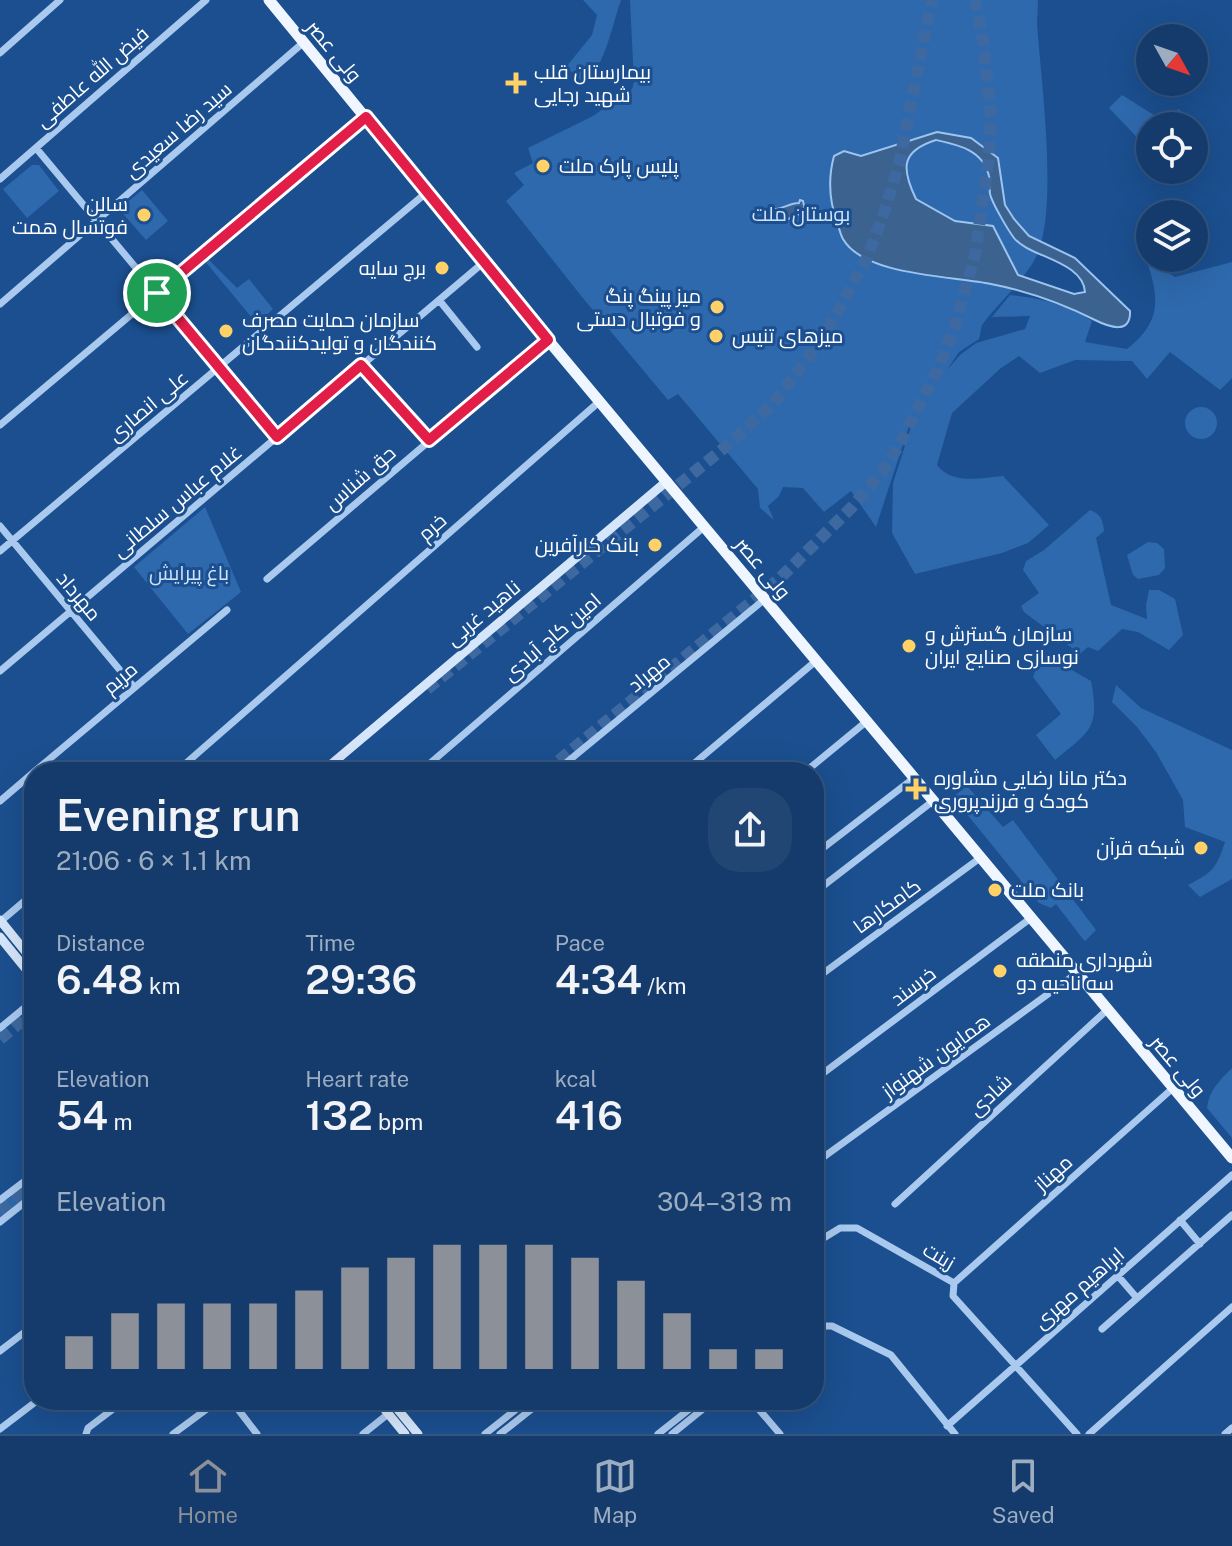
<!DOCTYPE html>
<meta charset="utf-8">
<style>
:root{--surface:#143b6b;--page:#214673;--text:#f1f3f6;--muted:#9dadc1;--line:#33557e;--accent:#8c9099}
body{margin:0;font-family:"Public Sans",Cairo,sans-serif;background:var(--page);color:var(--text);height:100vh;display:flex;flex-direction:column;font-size:30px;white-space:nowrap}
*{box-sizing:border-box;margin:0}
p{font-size:26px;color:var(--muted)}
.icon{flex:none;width:44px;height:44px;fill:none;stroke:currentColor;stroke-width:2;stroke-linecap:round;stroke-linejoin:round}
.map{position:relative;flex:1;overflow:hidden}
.details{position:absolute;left:24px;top:762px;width:800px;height:648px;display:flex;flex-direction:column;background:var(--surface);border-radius:32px;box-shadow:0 8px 32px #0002,0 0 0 2px var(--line)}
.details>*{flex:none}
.needle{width:52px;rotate:130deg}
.fabs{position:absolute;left:1136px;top:24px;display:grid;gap:16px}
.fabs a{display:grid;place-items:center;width:72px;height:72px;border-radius:50%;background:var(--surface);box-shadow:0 8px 32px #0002,0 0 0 2px var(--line);font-size:40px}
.pin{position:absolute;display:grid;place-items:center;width:68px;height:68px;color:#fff;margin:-34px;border:4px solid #fff;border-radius:50%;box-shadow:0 2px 8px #0007}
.round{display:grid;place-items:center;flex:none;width:84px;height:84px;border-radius:32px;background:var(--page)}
.overview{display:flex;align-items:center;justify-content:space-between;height:136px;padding:0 32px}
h1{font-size:44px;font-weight:600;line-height:60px}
.stats{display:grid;grid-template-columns:repeat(3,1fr);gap:12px;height:136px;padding:8px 32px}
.stats div{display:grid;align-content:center}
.stats b{font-size:40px;font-weight:600}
.stats small{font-size:22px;font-weight:400}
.stats p{font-size:22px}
.chart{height:224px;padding:16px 32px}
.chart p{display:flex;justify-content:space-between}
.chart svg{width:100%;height:144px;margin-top:8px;stroke:var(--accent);stroke-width:6}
.menu{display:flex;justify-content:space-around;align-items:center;height:112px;border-top:2px solid var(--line);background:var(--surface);font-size:22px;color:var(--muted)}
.menu a{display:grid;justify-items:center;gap:4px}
.menu .selected{color:var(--accent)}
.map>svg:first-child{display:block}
.green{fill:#2e69ad}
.water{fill:#3c6290;stroke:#9cc4f0;stroke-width:2;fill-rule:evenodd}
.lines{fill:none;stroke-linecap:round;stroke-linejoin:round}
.highway-tunnel{stroke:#3d69a0;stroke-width:12;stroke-dasharray:12 6;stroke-linecap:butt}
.street{stroke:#a9c9ee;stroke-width:7}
.secondary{stroke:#d6e6fa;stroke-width:9}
.primary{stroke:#f0f6ff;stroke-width:11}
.route-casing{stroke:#fff;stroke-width:16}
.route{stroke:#e11d48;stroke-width:10}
.poi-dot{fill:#ffd166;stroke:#1b4f8f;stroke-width:3}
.labels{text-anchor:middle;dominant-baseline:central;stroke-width:6;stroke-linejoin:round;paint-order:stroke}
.street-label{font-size:20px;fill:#fff;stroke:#1b4f8f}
.poi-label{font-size:20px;fill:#fff;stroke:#1b4f8f;text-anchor:start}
.park-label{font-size:20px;fill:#cfe3fa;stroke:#1b4f8f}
</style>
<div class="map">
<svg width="1232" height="1434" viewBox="0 0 1232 1434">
<rect width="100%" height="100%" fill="#1b4f8f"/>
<path class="green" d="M 583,0 L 621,0 C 612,25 605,68 584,83 L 566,67 L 592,35 L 597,15 Z
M 630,0 L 1038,0 L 1037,24 C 1041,79 1059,212 1036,257 C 1023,282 998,303 982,325 L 979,339 L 959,352 L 947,370 L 960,355 L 976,343 L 1025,329 L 1030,316 L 992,317 L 1010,295 C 1041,298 1066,304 1092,321 L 1085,342 L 1127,349 C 1162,321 1159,299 1147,261 L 1175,277 L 1232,262 L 1232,378 L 1220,390 L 1170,352 L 1147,379 L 1132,361 L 1075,360 L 1040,373 L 1019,356 L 1001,368 L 952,413 L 937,465 C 952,485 981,478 1003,476 L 1049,525 L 1028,543 L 1002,553 L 915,574 L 892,533 L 893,483 L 910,430 L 911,420 L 876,527 L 851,491 L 824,512 L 803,488 L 783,487 L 779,496 L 768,506 L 774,520 L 760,508 L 758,489 L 678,394 L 668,400 L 582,297 L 506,201 L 524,185 L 514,173 L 533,163 L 528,148 L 593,116 L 632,89 L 634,82 Z
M 1122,95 L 1168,124 L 1178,109 L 1199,123 L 1202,134 L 1194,153 L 1194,126 L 1150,126 L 1150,151 L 1109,108 Z
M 32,165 L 39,165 L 59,191 L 27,218 L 3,189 Z
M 142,190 L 168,221 L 146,240 L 119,209 Z
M 207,258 L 237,288 L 249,279 L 273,309 L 257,324 L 204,260 Z
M1185 423a16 16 0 1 1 32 0a16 16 0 1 1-32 0Z
M 205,507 L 241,592 L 188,634 L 134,567 Z
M 1090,510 C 1101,514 1103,521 1104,531 L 1096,538 L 1111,605 L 1147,619 L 1146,605 L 1149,590 L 1159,590 L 1175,599 L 1183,635 L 1169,650 L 1138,632 L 1122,629 L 1098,651 L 1088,647 L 1080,654 L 1024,612 L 1021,606 L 1039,593 L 1023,570 L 1026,561 L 1044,550 Z
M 1148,542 L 1157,543 L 1164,549 L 1165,568 L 1159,575 L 1138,579 L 1133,575 L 1127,555 Z
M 1042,653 L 1091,681 C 1100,729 1090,731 1055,760 L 1036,735 L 1061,714 L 1033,677 Z
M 1116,685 L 1141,708 L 1232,750 L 1232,879 L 1200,897 L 1188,885 C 1213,872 1216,869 1225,842 L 1185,827 L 1183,800 L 1156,752 L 1137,727 L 1112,702 Z
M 967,786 L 1003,827 L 1013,820 L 1096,930 L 1085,941 L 1082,938 L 1056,904 L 1051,908 L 1039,903 L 953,797 Z
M 1232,1068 L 1232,1138 L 1207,1108 C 1209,1090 1220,1080 1232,1068 Z
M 34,1179 L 34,1192 L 0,1218 L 0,1205 Z"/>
<path class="water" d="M 937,132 L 971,138 L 998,158 L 1005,205 L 1014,219 L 1029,236 L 1075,258 L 1130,311 C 1131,335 1109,327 1095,320 C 1063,304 1027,291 991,284 C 953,276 864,276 843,239 C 840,234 839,227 837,222 C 829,200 828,178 834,156 L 844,151 L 861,156 ZM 936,140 C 959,145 983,150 989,176 C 991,182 989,188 990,194 C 992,203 1008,230 1014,238 C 1029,257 1083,261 1085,292 L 1074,294 L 1018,275 L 993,226 L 955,221 L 916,199 C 901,168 901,151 936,140 Z
M 800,200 L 803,201 L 805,210 L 801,215 L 799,214 L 786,220 L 777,219 L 775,222 L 770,209 C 782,211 788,203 799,203 Z"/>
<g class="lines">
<path class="highway-tunnel" d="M 427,689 L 724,448 L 774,403 L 808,358 L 836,315 L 866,260 L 884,213 L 899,164 L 932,0
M 545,772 L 778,580 L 851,508 L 882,472 L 898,447 L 938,369 L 954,329 L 975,255 L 989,158 L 991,118 L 984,46 L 975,0
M 0,1039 L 34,1011
M 0,1211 L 34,1185"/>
<path class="street" d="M 0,53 L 60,0
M 36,148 L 277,437
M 0,179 L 206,0
M 439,300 L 477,347
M 0,304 L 304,42
M 361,365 L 429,440
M 0,425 L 366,117
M 0,526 L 134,687
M 0,551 L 426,193
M 267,579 L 548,340
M 0,671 L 484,262
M 34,772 L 227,610
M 176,772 L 600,401
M 420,772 L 705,526
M 555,772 L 765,599
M 684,772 L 817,660
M 805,772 L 867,721
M 0,801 L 34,772
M 814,855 L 914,778
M 814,893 L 933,801
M 1,921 L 34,893
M 814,980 L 980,858
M 0,1028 L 34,1000
M 814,1080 L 1031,918
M 814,1164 L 1077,973
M 0,1200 L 34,1174
M 895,1204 L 1107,1010
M 1180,1220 L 1200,1244
M 0,1222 L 34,1195
M 814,1244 L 840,1228 L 857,1228 L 954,1283 L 953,1296 L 1077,1434
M 1118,1276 L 1137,1298
M 954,1283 L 1173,1088
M 814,1326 L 832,1326 L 891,1355 L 955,1434
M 1102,1329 L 1232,1215
M 0,1351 L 34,1325
M 231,1400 L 257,1434
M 751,1400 L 780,1434
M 947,1426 L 1232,1175
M 0,1429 L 38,1400
M 86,1434 L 88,1428 L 125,1400
M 173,1434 L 219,1400
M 363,1434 L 388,1414
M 485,1434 L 528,1400
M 500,1434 L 543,1400
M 658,1434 L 701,1400
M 672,1434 L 714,1400
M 1089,1434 L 1232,1307
M 1225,1434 L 1232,1428"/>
<path class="secondary" d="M 322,772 L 667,481
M 0,920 L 34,962
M 0,937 L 34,979
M 377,1400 L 405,1434
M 390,1400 L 418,1434"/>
<path class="primary" d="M 269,0 L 528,316 L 1232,1158"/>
</g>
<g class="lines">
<g class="route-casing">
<path id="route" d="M 366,117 L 548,340 L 429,440 L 361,365 L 277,437 L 157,293 Z"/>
</g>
<use href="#route" class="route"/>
</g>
<g class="poi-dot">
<path d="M512 71h8v8h8v8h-8v8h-8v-8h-8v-8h8z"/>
<circle cx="543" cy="166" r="8"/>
<circle cx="144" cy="215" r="8"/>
<circle cx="442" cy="268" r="8"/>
<circle cx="717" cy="307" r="8"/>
<circle cx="226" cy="331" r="8"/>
<circle cx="716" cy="336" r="8"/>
<circle cx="655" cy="545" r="8"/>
<circle cx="909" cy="646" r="8"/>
<path d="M912 777h8v8h8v8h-8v8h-8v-8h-8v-8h8z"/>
<circle cx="1201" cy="848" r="8"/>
<circle cx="995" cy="890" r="8"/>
<circle cx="1000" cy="971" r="8"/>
</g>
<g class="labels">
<g class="street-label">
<text transform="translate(334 51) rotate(50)">ولی عصر</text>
<text transform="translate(92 77) rotate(-41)">فیض الله عاطفی</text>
<text transform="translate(178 130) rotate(-41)">سید رضا سعیدی</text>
<text transform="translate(148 406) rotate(-40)">علی انصاری</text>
<text transform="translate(360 478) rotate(-41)">حق شناس</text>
<text transform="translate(177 501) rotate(-40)">غلام عباس سلطانی</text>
<text transform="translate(432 527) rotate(-41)">خرم</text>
<text transform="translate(763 568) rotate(50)">ولی عصر</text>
<text transform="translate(79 596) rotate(50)">مهرداد</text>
<text transform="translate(483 613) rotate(-40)">ناهید غربی</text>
<text transform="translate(552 637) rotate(-41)">امین کاج آبادی</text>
<text transform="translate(649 673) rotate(-39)">مهراد</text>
<text transform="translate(120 678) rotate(-40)">مریم</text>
<text transform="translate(887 906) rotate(-36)">کامکارها</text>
<text transform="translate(913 986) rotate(-37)">خرسند</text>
<text transform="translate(936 1056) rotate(-36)">همایون شهنواز</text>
<text transform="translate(1178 1066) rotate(50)">ولی عصر</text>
<text transform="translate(990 1095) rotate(-43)">شادی</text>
<text transform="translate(1053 1173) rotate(-42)">مهناز</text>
<text transform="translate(939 1256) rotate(30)">زینت</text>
<text transform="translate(1079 1288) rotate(-41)">ابراهیم مهری</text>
</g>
<g class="poi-label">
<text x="534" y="72">بیمارستان قلب<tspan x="534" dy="23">شهید رجایی</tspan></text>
<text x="559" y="166">پلیس پارک ملت</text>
<text x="128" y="204" text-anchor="end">سالن<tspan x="128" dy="23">فوتسال همت</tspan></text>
<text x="426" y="268" text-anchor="end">برج سایه</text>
<text x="701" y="296" text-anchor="end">میز پینگ پنگ<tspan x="701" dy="23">و فوتبال دستی</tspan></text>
<text x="242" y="320">سازمان حمایت مصرف<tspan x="242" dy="23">کنندگان و تولیدکنندگان</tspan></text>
<text x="732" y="336">میزهای تنیس</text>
<text x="639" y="545" text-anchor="end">بانک کارآفرین</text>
<text x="925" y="634">سازمان گسترش و<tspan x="925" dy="23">نوسازی صنایع ایران</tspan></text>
<text x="934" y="778">دکتر مانا رضایی مشاوره<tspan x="934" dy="23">کودک و فرزندپروری</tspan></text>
<text x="1185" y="848" text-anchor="end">شبکه قرآن</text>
<text x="1011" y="890">بانک ملت</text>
<text x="1016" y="960">شهرداری منطقه<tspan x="1016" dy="23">سه ناحیه دو</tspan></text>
</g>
<g class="park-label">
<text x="801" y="214">بوستان ملت</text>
<text x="189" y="573">باغ پیرایش</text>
</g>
</g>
</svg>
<div class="fabs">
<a><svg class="needle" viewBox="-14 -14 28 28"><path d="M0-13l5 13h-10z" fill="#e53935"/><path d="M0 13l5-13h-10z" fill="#9dadc1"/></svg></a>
<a><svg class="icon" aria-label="locate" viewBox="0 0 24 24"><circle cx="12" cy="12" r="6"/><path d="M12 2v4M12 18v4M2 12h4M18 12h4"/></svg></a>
<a><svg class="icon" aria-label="layers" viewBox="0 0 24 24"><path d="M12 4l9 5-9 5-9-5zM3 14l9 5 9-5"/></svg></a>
</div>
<div class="pin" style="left:157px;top:293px;background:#1e9e55"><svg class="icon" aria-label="arrive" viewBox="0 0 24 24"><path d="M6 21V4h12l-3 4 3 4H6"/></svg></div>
<section class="details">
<div class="overview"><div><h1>Evening run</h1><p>21:06 · 6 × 1.1 km</p></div><a class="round"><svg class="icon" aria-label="share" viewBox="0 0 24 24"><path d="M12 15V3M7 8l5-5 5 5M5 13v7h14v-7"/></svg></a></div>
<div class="stats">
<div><p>Distance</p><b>6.48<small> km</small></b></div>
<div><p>Time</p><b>29:36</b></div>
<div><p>Pace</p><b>4:34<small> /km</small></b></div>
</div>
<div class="stats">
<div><p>Elevation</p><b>54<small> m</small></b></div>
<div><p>Heart rate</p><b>132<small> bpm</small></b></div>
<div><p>kcal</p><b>416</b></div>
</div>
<div class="chart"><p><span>Elevation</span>304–313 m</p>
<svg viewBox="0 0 160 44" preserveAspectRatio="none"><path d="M5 44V34M15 44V27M25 44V24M35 44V24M45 44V24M55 44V20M65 44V13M75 44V10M85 44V6M95 44V6M105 44V6M115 44V10M125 44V17M135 44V27M145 44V38M155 44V38"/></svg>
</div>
</section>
</div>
<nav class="menu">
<a class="selected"><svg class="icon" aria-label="home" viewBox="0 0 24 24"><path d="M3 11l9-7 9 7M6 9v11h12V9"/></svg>Home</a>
<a><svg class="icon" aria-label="map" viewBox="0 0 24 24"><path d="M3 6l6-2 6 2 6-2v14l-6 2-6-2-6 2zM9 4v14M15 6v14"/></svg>Map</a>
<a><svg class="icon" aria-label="saved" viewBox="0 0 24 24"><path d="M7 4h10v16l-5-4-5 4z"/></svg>Saved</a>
</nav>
